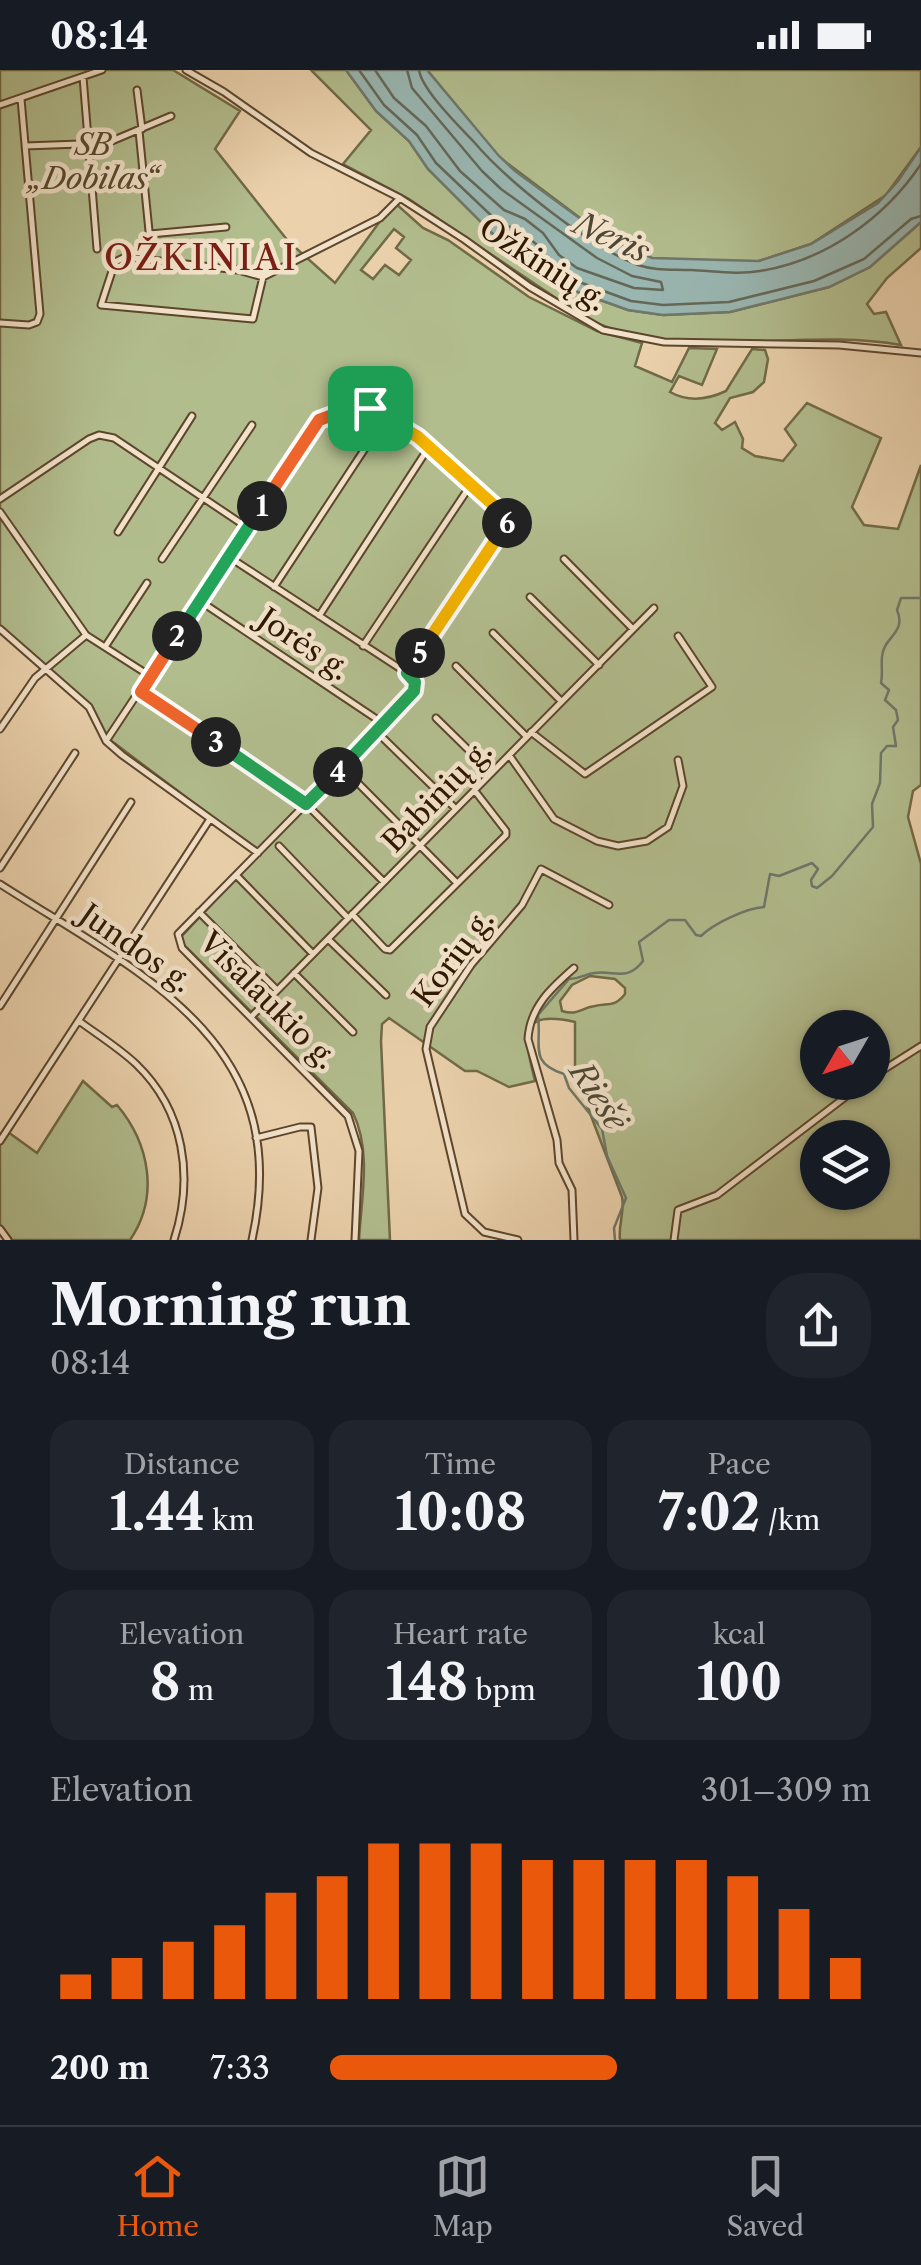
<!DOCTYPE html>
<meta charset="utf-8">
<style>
:root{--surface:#171b24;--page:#20242c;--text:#f1f3f6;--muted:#9ea1a6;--line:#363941;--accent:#ea580c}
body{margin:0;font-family:"Libre Caslon Text",serif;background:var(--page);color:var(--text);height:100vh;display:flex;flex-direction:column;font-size:38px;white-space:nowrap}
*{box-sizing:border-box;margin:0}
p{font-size:32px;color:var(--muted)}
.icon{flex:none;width:55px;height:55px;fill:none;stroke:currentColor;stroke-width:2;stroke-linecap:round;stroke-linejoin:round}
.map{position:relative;height:1170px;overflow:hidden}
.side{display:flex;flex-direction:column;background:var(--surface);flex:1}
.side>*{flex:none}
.needle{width:65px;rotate:231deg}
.fabs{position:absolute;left:800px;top:940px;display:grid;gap:20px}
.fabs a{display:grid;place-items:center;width:90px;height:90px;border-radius:50%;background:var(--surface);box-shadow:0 2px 8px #0004;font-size:50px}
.pin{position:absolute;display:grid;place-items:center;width:85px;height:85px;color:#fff;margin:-42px;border-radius:20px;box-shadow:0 5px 15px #0006}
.km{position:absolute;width:50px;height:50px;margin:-25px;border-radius:50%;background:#222;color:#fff;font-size:28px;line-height:50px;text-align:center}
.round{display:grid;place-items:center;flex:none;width:105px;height:105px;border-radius:40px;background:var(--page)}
.head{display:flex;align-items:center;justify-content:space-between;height:170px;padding:0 50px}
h1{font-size:55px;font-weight:700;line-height:75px}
.metrics{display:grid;grid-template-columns:repeat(3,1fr);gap:15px;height:170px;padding:10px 50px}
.metrics div{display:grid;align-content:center;border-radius:25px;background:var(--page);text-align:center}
.metrics b{font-size:50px;font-weight:700}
.metrics small{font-size:28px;font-weight:400}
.metrics p{font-size:28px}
.chart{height:280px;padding:20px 50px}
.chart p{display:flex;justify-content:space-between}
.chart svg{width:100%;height:180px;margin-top:10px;stroke:var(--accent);stroke-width:6}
ul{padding:0 50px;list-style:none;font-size:32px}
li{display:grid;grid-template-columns:160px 120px 1fr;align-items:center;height:75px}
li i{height:25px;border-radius:12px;background:var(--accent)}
.status{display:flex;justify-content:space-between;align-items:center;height:70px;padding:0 50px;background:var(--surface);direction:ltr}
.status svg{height:28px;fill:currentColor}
.menu{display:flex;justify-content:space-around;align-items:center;height:140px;border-top:2px solid var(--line);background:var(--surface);font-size:28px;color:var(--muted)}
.menu a{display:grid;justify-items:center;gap:5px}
.menu .on{color:var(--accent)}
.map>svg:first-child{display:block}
.green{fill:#b2bd8e;stroke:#706a47;stroke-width:2.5;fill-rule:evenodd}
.water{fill:#99b6b1;stroke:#6e776a;stroke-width:2.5}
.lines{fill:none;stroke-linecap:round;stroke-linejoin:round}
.shore{stroke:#646758;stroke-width:2.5}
.stream{stroke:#6e776a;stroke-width:2.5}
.minor-casing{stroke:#5d462b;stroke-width:9}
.minor{stroke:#f2e2ca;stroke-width:5}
.split-1-casing{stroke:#fff;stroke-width:20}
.split-2-casing{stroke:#fff;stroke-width:20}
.split-3-casing{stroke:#fff;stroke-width:20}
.split-4-casing{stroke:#fff;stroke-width:20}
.split-5-casing{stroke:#fff;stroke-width:20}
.split-6-casing{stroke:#fff;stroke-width:20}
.split-7-casing{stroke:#fff;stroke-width:20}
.split-1{stroke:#f0652b;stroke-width:12}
.split-2{stroke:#22a559;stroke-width:12}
.split-3{stroke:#f0652b;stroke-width:12}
.split-4{stroke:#22a559;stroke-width:12}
.split-5{stroke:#22a559;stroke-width:12}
.split-6{stroke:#f5b400;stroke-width:12}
.split-7{stroke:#f5b400;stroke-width:12}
.labels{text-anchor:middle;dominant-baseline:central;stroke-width:9;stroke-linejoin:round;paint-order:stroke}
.park-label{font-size:30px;font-style:italic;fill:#564a2b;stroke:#f2e2ca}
.street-label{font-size:30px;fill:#2e1800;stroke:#f2e2ca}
.water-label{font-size:32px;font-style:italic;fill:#4e4735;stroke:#f2e2ca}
.quarter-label{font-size:35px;letter-spacing:2.5px;fill:#7a1f14;stroke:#f2e2ca}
</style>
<div class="status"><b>08:14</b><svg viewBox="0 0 49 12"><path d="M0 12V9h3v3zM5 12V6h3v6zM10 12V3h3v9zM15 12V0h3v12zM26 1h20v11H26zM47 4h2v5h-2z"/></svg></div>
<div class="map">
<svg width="921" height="1170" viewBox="0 0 921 1170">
<rect width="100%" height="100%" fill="#ebd2ad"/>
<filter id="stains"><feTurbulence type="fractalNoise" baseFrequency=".002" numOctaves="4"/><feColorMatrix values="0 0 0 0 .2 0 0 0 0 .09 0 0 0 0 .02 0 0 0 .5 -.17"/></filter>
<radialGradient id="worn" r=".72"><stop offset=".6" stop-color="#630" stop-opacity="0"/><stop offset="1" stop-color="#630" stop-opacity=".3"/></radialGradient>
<path class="green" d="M 0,0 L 173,0 L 240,41 L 215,79 L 288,171 L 335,213 L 394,132 L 423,158 L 448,170 L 529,227 L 597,261 L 642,273 L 635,296 L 672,312 L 689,278 L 717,279 L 702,315 L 679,306 L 670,322 C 688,332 707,330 726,321 L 752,279 L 765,280 L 768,289 L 764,312 L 753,322 L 730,328 L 715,353 L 722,360 L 735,352 L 743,369 L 742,378 L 755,386 L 783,391 L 796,375 L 785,359 L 807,333 L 881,368 L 852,437 L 864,455 L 898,459 L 921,395 L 921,715 L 913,721 L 908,747 L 921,794 L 921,1170 L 620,1170 C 618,1155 625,1142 622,1127 L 575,1004 L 575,952 C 515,938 525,969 535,1011 L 509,1017 L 477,1001 L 465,1001 L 389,948 L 382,954 L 381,971 L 390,1170 L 359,1170 C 361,1129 372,1082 353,1043 L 183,874 L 180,868 L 260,783 L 105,666 L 89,635 L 0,556 ZM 394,159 L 404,167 L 396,178 L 411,190 L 399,205 L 385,195 L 373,209 L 361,200 ZM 590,906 L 615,909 L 625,918 L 625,924 C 615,937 609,933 595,936 C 580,938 578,946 562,941 L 560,931 L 572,915 ZM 818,958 L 872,958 L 872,1012 L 818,1012 ZM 818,1068 L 872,1068 L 872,1122 L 818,1122 Z
M 311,0 L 346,0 L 376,41 L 409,71 L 428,99 L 520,191 L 567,218 L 628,240 L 663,245 L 730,242 L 829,217 L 870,197 L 921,152 L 921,178 L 887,208 L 867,234 L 874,244 L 886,242 L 901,275 C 800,257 681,293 587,249 L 409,129 L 343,94 L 371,60 Z
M 427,0 L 921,0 L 921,77 L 886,125 L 811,174 L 759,191 L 737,193 L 652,188 L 608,169 L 499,87 Z
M 83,1011 L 112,1037 L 117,1035 C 149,1073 160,1126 130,1170 L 12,1170 L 0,1155 L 0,1074 L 8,1062 L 37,1083 Z"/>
<path class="water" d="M 346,0 L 427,0 L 499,86 L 515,101 L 608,169 L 652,188 L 759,191 L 811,174 L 878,133 L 898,111 L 921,77 L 921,152 L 870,197 L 829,217 L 730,242 L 663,245 L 628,240 L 567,218 L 520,191 L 428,99 L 409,71 L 376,41 Z"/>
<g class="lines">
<path class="shore" d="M 359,0 L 384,35 L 417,65 L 436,93 L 498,152 L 520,161 L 536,174 L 548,193 L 571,209 L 631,231 L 663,235 L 729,232 L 814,211 L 864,189 L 911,149 L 921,146
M 375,0 L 394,28 L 426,56 L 460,101 L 504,140 L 525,149 L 543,163 L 559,185 L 577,198 L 634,218 L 663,220 L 661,212 L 632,206 L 597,188 L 501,119 L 482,101 L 412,18 L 407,0
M 419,0 C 422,20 459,56 474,72 C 508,112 590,177 638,195 C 656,201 673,199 691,200 C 714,201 737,205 760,201 C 825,191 885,148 921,94"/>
<path class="stream" d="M 615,1170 L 614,1158 L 626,1128 L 607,1086 L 602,1059 L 569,1018 L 564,1004 C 528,993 542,975 538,945 L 569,909 C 581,909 584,904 594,903 C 615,900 627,912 643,891 L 639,872 L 669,850 L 685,850 L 696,865 L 701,866 C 713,854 746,838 764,837 L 770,804 L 779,806 L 812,793 L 818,799 L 811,810 L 812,816 L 817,818 L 832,806 L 873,757 L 872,734 L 880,713 L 881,683 L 887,676 L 896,676 L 893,657 L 898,650 L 896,640 L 885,630 L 889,620 L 881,613 C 883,604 881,596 882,587 C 883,567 907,563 897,540 L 901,528 L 921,528"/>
<g class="minor-casing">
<path id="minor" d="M 186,0 L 224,22 L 311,83 L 400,128 L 465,170 L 530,217 L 603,260 L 664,272 L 839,275 L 921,283
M 83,7 L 97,179
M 137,20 L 142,59
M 0,35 L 102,0
M 139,61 L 150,171
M 25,76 L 107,73 L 171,46
M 150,164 L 226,157
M 263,207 L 238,200 L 125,187 L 115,192 L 101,235 L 253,249 L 263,207 L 380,148 L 400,128
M 0,253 L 29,255 L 37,252 L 40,244 L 21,29
M 0,429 L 89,369 L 99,365 L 114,368 L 248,458
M 0,442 L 86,565 L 150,606
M 118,462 L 192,346
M 229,487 L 407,603 L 415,612 L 414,621 L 402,636 L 178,864 L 182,878 L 348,1046 L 359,1081 L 355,1170
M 162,489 L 252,355
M 564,489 L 633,559
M 274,517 L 385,348
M 530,527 L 599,595
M 200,531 L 384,654
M 319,546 L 429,377
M 0,559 L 89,637 L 106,671 L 122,685 L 258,783
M 493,563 L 561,631
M 363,576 L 470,416
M 105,577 L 147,513
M 456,596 L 527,667
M 141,622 L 306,734
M 436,648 L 491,702
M 0,659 L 35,608 L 85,566
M 531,662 L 585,704 L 712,617 L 678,566
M 384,669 L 456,739
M 106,671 L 319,350 L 357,336 L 370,338 L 417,367 L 509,450 L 407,603
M 509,685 L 554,749 L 597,771 L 618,776 L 647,771 L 668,757 L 683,716 L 678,690
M 349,704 L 456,812
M 312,740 L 384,812
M 279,776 L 348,848
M 0,798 L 75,683
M 236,805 L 313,884
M 0,814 C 140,904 296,970 252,1170
M 199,842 L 277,920
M 352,844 L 385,879 L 390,880 L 506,765 L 506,761 L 475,721
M 328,869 L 386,925
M 574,898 C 551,918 530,937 528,969 L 557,1070 L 559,1093 L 572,1120 L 574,1170
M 294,903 L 353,962
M 0,936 L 131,732
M 252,946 L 654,538
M 79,951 C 98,965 119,978 136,994 C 185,1041 194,1108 174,1170
M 872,1007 L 921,976
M 256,1068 L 300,1057 L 311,1057 L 318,1118 L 311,1170
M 0,1071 L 210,749
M 0,1159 L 8,1170
M 518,1170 L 484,1162 L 465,1144 L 426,979 L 430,957 L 471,895 L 522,835 L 541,799 L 609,835
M 674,1170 L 678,1140 L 717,1125 L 865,1012"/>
</g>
<use href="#minor" class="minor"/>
</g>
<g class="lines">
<g class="split-1-casing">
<path id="split-1" d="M 262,436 L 319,350 L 357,336 L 370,338"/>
</g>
<g class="split-2-casing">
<path id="split-2" d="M 177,566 L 262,436"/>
</g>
<g class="split-3-casing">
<path id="split-3" d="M 177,566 L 141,622 L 216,672"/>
</g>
<g class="split-4-casing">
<path id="split-4" d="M 216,672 L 306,734 L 338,702"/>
</g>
<g class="split-5-casing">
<path id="split-5" d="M 338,702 L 414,621 L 415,612 L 407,603 L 420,583"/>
</g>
<g class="split-6-casing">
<path id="split-6" d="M 420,583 L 507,453"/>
</g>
<g class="split-7-casing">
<path id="split-7" d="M 370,338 L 418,367 L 510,450 L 507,453"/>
</g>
<use href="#split-1" class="split-1"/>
<use href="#split-2" class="split-2"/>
<use href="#split-3" class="split-3"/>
<use href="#split-4" class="split-4"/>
<use href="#split-5" class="split-5"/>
<use href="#split-6" class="split-6"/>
<use href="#split-7" class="split-7"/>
</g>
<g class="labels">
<g class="park-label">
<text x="93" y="74">SB<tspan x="93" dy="34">„Dobilas“</tspan></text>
</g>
<g class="street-label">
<text transform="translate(543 194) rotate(33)">Ožkinių g.</text>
<text transform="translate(304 574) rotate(34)">Jorės g.</text>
<text transform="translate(437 726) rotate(-46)">Babinių g.</text>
<text transform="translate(136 878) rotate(35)">Jundos g.</text>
<text transform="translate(453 888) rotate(-53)">Korių g.</text>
<text transform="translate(268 930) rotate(45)">Visalaukio g.</text>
</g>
<g class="water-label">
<text transform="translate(612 167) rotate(24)">Neris</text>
<text transform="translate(599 1026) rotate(56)">Riešė</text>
</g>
<g class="quarter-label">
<text x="201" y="187">OŽKINIAI</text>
</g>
</g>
<rect width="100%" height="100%" filter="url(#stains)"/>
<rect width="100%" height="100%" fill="url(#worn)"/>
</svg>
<div class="fabs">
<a><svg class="needle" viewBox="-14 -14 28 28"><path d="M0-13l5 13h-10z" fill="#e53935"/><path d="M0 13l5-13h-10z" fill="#9ea1a6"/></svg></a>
<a><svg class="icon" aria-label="layers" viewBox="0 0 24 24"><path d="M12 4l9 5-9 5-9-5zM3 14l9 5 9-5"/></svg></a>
</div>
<div class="pin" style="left:370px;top:338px;background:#1e9e55"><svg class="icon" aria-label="arrive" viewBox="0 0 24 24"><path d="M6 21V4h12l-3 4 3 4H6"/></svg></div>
<b class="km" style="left:262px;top:436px">1</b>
<b class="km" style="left:177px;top:566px">2</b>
<b class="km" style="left:216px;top:672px">3</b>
<b class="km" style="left:338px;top:702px">4</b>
<b class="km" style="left:420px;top:583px">5</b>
<b class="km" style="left:507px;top:453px">6</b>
</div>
<section class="side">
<div class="head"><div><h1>Morning run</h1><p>08:14</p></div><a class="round"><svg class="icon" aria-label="share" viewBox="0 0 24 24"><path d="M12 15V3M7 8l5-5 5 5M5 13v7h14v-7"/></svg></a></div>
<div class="metrics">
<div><p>Distance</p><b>1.44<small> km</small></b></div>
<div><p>Time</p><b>10:08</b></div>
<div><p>Pace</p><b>7:02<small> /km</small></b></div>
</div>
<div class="metrics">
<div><p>Elevation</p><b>8<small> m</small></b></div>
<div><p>Heart rate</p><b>148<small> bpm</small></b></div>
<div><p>kcal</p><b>100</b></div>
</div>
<div class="chart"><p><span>Elevation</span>301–309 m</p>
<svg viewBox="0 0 160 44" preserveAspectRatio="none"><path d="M5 44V38M15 44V34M25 44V30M35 44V26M45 44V18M55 44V14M65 44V6M75 44V6M85 44V6M95 44V10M105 44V10M115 44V10M125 44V10M135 44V14M145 44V22M155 44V34"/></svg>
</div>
<ul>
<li><b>200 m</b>7:33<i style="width:53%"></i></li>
</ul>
</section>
<nav class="menu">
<a class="on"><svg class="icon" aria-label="home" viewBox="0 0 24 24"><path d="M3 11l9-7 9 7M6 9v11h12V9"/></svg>Home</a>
<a><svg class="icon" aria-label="map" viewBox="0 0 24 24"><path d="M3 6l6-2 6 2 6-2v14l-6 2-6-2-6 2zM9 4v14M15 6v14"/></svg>Map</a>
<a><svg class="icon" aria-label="saved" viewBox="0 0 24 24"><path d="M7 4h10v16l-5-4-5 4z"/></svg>Saved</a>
</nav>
